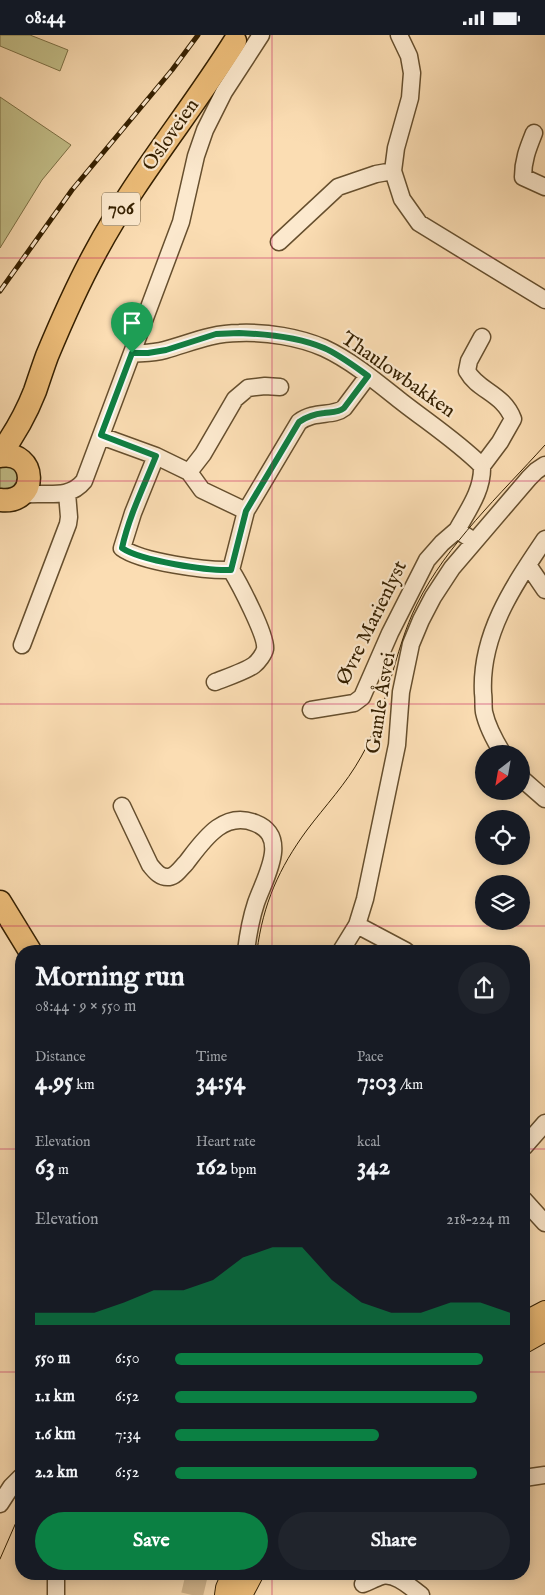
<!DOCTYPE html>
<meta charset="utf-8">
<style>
:root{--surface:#171b24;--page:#20242c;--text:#f1f3f6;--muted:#9ea1a6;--accent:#0b8043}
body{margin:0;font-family:"IM FELL English",serif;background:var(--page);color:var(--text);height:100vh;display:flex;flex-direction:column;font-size:19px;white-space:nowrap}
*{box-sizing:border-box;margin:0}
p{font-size:16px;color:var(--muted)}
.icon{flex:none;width:28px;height:28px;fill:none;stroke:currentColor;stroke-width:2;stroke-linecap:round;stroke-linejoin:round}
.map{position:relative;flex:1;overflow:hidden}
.sheet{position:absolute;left:15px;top:910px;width:515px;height:635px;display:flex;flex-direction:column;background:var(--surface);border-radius:20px;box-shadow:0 2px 12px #0003}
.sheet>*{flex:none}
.needle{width:32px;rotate:211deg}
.tools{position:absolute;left:475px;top:710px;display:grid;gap:10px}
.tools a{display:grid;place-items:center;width:55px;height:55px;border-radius:50%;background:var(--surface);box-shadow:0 2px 12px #0003;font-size:25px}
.pin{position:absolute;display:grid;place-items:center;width:42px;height:42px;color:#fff;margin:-51px -21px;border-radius:50% 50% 50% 0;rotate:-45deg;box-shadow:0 0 5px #0007}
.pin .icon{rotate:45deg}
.round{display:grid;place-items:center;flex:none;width:52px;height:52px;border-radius:26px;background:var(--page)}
.summary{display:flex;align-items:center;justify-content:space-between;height:85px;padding:0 20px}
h1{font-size:28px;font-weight:800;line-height:38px}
.metrics{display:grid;grid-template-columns:repeat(3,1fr);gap:8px;height:85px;padding:5px 20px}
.metrics div{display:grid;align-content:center}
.metrics b{font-size:25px;font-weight:800}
.metrics small{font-size:14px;font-weight:400}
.metrics p{font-size:14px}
.chart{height:140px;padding:10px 20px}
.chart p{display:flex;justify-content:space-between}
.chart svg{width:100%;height:90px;margin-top:5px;fill:var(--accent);opacity:.7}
.button{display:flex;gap:10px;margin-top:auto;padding:10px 20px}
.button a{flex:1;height:58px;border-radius:30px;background:var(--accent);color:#fff;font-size:20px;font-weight:800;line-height:58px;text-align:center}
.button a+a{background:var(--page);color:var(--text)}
ul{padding:0 20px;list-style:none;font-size:16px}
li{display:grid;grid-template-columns:80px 60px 1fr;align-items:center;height:38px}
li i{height:12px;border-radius:6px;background:var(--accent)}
.status{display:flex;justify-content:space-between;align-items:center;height:35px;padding:0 25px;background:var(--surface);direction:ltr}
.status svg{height:14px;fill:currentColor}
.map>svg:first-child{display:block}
.green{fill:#c3bf89;stroke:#7c7045}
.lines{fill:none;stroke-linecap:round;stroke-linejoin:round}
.highway-tunnel{stroke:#d3b78f;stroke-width:22;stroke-dasharray:22 11;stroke-linecap:butt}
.minor-casing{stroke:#664f2e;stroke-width:19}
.major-casing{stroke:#352001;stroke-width:22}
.highway-casing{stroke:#352001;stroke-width:25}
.minor{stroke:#fce9ce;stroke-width:16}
.major{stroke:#eebe7a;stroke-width:20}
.highway{stroke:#eebe7a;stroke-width:22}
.tram{stroke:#352001;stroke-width:1}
.rail-casing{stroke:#352001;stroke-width:5}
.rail{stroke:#fce9ce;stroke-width:3;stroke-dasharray:9;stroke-linecap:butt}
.route-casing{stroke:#fff;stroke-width:10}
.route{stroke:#0b8043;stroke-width:6}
.grid{fill:none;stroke:#c2185b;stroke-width:1;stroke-opacity:0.55}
.labels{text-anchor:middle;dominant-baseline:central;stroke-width:4.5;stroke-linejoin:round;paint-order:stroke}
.shield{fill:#fce9ce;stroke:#715c3e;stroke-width:1}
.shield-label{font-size:19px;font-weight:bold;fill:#352001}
.street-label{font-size:20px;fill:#352001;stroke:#fce9ce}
</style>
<div class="status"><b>08:44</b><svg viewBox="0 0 49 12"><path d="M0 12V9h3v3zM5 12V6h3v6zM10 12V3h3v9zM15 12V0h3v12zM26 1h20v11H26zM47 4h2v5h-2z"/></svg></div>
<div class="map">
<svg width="545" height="1560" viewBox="0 0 545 1560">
<rect width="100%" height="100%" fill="#fbddb3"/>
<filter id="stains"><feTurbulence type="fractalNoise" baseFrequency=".004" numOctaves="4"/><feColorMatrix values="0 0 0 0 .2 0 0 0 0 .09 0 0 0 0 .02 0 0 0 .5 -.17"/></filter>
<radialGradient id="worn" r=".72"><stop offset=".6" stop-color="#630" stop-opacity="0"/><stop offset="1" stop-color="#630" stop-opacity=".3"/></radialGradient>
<path class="green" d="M 0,0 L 30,0 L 68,15 L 60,36 L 0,11 Z
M 0,62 L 71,110 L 42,145 L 0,213 Z
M 9,431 L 16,436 L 19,444 L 13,455 L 0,455 L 0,432 Z"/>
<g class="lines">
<path class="highway-tunnel" d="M 192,1560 L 197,1539"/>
<g class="minor-casing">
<path id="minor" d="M 399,0 L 409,21 L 412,38 L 410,63 L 396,113 L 393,136 L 402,164 L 419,188 L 545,265
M 534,98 C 528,113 523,125 523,142 L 545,152
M 279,207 L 338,152 L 376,139 L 393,136
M 482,302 L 469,326 L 467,336 C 478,356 503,358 513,384 L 500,407 L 482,431
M 132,319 C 143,318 154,318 165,315 C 190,308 212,298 239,298 C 267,297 299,302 324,313 C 352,326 378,348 402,367 C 429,388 458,407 482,431 C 483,455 468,475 457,495 L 474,506
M 101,401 L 156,421 L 189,437 L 202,455 L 246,476
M 156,421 L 133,478 L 122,513 C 141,527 207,536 231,535
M 189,437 L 203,419 L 235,364 L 248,353 L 265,351 L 280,352
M 21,460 C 44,456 68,466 84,446 L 181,187 L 196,121 L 205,95 L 224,57 L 261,0
M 528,530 L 545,555
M 22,610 L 68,489 L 69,482 L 67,458
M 215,647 C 225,643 246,636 254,630 C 258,627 264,619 265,614 C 267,601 239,548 231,535 L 246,476 L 299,387 C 315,375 333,382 344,373 L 368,341
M 311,675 L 354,668 L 362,662 L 390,598 L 427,525 L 442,508 L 457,495
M 503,719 C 495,706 487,691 484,677 C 483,671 484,664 483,658 C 480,599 514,550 545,504
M 521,743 L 545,764
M 122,771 L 150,830 C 155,836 160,843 169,842 C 176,841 181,833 186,828 C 203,806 223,775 255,788 C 291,802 264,844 256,868 C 251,883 248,900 246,916
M 357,890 L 406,916
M 341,916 L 357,890 L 365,864 L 397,710 L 401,657 L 411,609 L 421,585 L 433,562 L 452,533 L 529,443 L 536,436 L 545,430
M 524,1112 L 545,1088
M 524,1165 L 545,1188
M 524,1443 L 545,1440
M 0,1469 L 11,1452 L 21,1442
M 56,1539 L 56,1560
M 363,1549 C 369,1547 375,1543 382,1541 C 396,1538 410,1552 421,1560"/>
</g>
<g class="major-casing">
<path id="major" d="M 524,1287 L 545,1276
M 524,1308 L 545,1296
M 225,1560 L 226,1553 L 232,1539
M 242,1560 L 253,1539"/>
</g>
<g class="highway-casing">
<path id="highway" d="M 0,419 C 14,400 26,379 35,356 C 39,344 43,332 47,321 C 62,285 77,251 95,218 C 135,143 190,78 235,6
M 0,421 C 37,414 40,470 0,465
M 0,867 L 30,916"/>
</g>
<use href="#minor" class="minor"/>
<use href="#major" class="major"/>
<use href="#highway" class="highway"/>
<path class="tram" d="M 257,916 C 263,869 279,833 307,795 C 325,771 346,749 361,722 C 388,675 393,617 417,569 C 447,509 500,460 545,410
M 0,1524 L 21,1476"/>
<g class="rail-casing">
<path id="rail" d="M 0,256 L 72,155 L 172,35 L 198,0"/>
</g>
<use href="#rail" class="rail"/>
</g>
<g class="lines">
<g class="route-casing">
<path id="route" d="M 239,298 C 268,299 298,302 324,313 C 340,320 354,331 368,341 L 344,373 C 338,378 331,377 324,378 C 315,379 306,382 299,387 L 246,476 L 231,535 C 208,536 141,526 122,513 C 129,481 144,451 156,421 L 101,400 L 132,318 L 148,318 L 166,315 L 216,299 Z"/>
</g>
<use href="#route" class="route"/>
</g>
<path class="grid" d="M 272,0 L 272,916M 0,223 L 545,223M 0,446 L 545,446M 0,669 L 545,669M 0,891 L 545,891M 0,1114 L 21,1114M 524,1114 L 545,1114M 0,1337 L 21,1337M 524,1337 L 545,1337M 272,1539 L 272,1560"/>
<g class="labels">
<rect class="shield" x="102" y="157.5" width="38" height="33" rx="4"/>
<g class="shield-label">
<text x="121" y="174">706</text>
</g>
<g class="street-label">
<text transform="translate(171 100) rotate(-55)">Osloveien</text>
<text transform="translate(398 340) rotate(35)">Thaulowbakken</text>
<text transform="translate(372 588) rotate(-64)">Øvre Marienlyst</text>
<text transform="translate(381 668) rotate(-81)">Gamle Åsvei</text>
</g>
</g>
<rect width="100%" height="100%" filter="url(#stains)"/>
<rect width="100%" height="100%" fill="url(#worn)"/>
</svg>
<div class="tools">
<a><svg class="needle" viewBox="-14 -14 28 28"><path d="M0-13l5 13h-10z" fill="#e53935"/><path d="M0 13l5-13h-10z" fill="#9ea1a6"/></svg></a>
<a><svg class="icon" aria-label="locate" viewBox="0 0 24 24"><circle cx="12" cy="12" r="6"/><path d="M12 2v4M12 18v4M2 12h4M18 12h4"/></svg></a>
<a><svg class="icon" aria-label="layers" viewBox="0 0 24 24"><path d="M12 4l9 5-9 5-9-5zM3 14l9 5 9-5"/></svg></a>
</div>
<div class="pin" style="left:132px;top:318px;background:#1e9e55"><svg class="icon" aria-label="arrive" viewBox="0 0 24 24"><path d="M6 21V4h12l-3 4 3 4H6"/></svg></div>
<section class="sheet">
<div class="summary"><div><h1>Morning run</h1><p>08:44 · 9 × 550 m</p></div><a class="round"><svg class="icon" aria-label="share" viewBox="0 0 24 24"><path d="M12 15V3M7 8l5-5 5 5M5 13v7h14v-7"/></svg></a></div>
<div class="metrics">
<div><p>Distance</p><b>4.95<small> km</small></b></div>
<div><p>Time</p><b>34:54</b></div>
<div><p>Pace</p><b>7:03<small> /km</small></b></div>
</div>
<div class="metrics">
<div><p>Elevation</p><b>63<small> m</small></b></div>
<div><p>Heart rate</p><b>162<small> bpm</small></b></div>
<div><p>kcal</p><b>342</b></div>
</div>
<div class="chart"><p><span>Elevation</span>218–224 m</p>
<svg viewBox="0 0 160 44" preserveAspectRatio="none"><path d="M0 44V38L10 38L20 38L30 33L40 27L50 27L60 22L70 11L80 6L90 6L100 22L110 33L120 38L130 38L140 33L150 33L160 38V44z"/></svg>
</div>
<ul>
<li><b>550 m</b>6:50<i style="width:92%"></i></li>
<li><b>1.1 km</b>6:52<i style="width:90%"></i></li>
<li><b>1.6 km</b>7:34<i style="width:61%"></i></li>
<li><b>2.2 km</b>6:52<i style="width:90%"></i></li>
</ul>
<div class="button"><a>Save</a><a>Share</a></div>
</section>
</div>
